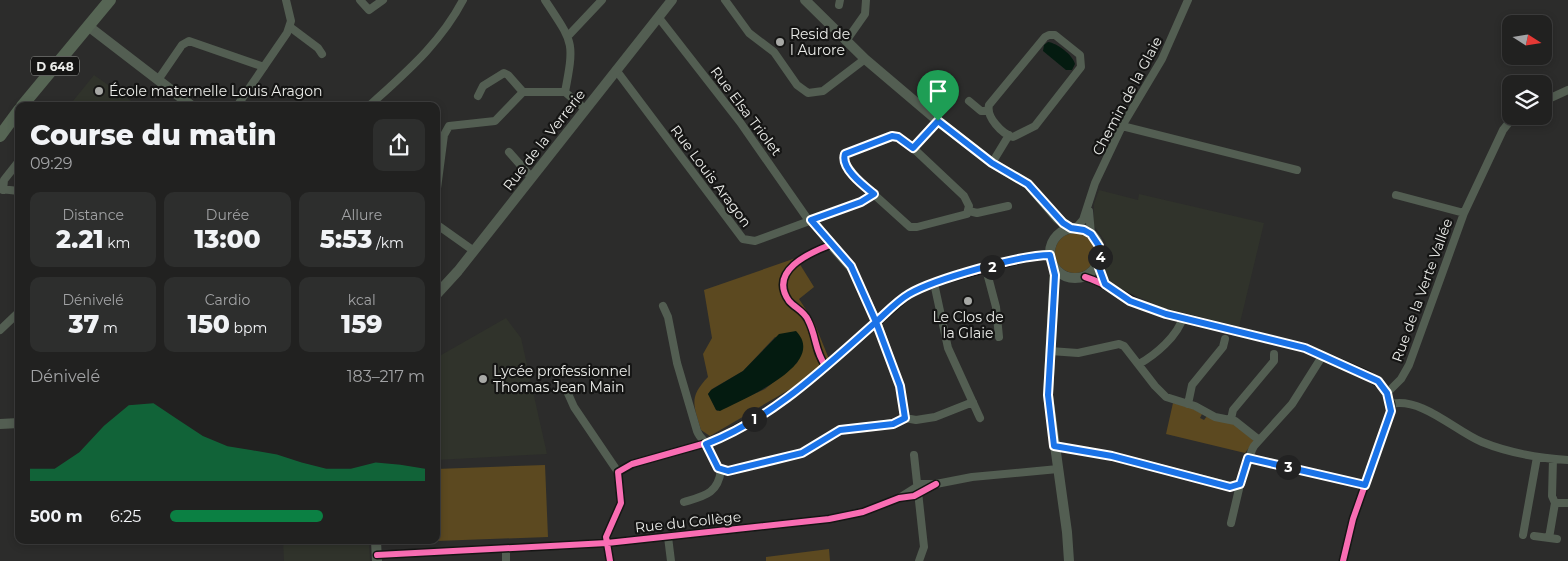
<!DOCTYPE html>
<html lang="fr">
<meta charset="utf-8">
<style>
:root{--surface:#212120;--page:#2d2e2d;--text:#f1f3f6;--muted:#a2a3a5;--line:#3e3e3e;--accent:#0b8043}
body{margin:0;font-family:Montserrat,sans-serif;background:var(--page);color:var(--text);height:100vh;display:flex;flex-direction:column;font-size:19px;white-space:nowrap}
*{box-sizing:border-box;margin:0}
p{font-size:16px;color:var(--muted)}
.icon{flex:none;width:28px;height:28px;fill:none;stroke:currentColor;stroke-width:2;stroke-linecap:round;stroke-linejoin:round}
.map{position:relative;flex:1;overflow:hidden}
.details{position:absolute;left:15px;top:102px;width:425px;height:442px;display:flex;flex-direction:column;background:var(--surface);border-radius:10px;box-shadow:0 2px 8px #0003,0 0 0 1px var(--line)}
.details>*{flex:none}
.needle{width:32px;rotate:102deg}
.buttons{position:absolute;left:1502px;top:15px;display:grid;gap:10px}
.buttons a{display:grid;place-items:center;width:50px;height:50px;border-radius:10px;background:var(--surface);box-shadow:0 2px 8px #0003,0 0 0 1px var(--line);font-size:25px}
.pin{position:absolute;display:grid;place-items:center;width:42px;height:42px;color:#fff;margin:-51px -21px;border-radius:50% 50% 50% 0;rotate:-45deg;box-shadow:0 0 5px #0007}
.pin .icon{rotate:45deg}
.km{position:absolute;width:25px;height:25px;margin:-12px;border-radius:50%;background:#222;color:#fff;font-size:14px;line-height:25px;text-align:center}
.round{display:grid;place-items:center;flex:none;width:52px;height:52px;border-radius:10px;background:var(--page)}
.headline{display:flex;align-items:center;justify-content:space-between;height:85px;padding:0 15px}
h1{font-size:28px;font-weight:800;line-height:38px}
.stats{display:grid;grid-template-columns:repeat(3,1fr);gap:8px;height:85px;padding:5px 15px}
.stats div{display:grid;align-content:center;border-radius:10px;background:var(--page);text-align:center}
.stats b{font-size:25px;font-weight:800}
.stats small{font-size:14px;font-weight:400}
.stats p{font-size:14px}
.chart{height:140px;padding:10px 15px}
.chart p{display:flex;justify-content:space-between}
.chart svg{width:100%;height:90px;margin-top:5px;fill:var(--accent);opacity:.7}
ul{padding:0 15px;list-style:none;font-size:16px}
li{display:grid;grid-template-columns:80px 60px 1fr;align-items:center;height:38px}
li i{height:12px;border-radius:6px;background:var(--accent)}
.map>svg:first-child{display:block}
.built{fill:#30332b}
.green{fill:#5c4920;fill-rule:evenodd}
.water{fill:#041b10}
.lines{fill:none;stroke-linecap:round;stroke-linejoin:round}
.minor{stroke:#535e52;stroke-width:8}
.tertiary{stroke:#535e52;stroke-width:10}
.primary{stroke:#566554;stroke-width:12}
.cycleway-casing{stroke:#151514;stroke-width:9}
.cycleway{stroke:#f96db3;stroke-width:6}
.route-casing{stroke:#fff;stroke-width:10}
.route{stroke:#1a73e8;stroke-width:6}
.poi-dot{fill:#a8a9a6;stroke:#151514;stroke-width:2}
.labels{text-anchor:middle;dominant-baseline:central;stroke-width:4.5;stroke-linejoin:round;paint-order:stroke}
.shield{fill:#151514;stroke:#abaca9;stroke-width:1}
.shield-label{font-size:12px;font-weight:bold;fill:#ebece9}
.poi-label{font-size:14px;fill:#ebece9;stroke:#151514;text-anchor:start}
.street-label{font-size:14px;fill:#ebece9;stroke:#151514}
</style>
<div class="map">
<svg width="1568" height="561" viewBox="0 0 1568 561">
<rect width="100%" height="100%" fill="#2c2c2b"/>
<path class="built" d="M 94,75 L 134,103 L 138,106 L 69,106 Z
M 1099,190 L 1138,200 L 1139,194 L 1264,223 L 1239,327 L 1163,308 L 1110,284 L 1101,267 L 1105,252 L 1108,250 L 1105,241 L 1094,226 L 1094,204 Z
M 506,318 L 521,338 L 547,454 L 436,460 L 436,358 Z
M 283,541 L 369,541 L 370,561 L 284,561 Z"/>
<path class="green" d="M1055 253a20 20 0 1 1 40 0a20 20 0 1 1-40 0Z
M 796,258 L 814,287 L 799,299 L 814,322 L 829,359 L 811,377 L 710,436 L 701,430 C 694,405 688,398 708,377 L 703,354 L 712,338 L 704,290 ZM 775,337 L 802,351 L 797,363 L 765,389 L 717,411 L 708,394 L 712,389 L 743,371 Z
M 1173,403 L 1190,407 L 1202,414 L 1200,418 L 1204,420 L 1207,416 L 1232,422 L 1254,441 L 1245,453 L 1166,434 Z
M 545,465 L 548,537 L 436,541 L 436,469 Z
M 829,549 L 830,561 L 766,561 L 766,557 Z"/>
<path class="water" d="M 1048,42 C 1057,43 1073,55 1075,64 L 1072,70 L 1066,70 L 1043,51 L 1044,45 Z
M 796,331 C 829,365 740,400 720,411 L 716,410 L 708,394 L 711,390 L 743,371 L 779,334 Z"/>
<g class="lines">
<path class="minor" d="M 360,0 L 369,10 L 383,0
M 545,0 C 573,43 575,40 565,92 L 585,109
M 725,0 L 749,33 L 774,52 L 797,85 L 808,93 L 823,91 L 865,59
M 839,5 L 840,0
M 659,18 L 740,122 L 807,218 L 815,222 L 830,245 L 854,272 L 878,324 L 900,386 L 905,418
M 290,27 L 318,48 L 322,54
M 1049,35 L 1055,35 L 1080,55 L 1081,67 L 1035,126 L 1013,137 C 1002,134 986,117 989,105 L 1045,37 Z
M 568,36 L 602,0
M 846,41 L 865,14 L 866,0
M 616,70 L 743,239 L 755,241 L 861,202 L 873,195
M 158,80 L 182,45 L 189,41 L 264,67
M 478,96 L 483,86 L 504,73 L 508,75 L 523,92
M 969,101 L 981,111 L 987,111
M 1544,101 L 1568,90
M 237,106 L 287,33 L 291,21 L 286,0
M 369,106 C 405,73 440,44 463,0
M 1122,126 L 1297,170
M 895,136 L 913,148 L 964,196 L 969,206 L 967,214 L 917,227 L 910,227 L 858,180 L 844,161 L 845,154 Z
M 913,148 L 938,121
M 509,152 L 532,178
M 992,163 L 1009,135
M 0,189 L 19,191
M 3,190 L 4,180 L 19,161
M 1396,195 L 1464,213
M 436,196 L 444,135 L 449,126 L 495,121 L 523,92 L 565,92
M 969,211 L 977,213 L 1008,206
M 1089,211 L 1091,234
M 436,224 L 474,251
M 1076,228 L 1083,220 L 1095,183 L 1122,126 L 1162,59 L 1188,0
M 1098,265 L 1105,284
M 986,269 L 996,307 L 999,337
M 1085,277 C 1109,284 1129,301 1153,310 L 1305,348 L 1368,375 L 1384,388 L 1391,404 L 1391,411 L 1353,519 L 1343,561
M 934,283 L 948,348 L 980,418
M 663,306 L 668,317 L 677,363 L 697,431 C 700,439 706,441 709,448 C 714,456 713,465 721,470 L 728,471 L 802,453 L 840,430 L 893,423 L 905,418 L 916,420 L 935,417 L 973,402
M 0,330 L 19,312
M 1050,351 L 1078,353 L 1119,344 L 1124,346 L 1155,386 L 1166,397 L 1195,406 L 1215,417 L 1235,421 L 1259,440
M 1139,364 C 1155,355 1178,336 1183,317
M 566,389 L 574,407 L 618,472
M 1387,393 L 1401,379 L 1409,365 L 1464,213 L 1503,130 L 1514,116
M 1188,404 L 1192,385 L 1223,347 L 1225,339
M 1391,404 C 1422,397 1455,431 1482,442 C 1509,453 1539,458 1568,460
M 1231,419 L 1233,410 L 1274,361 L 1274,354
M 1054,446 L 1112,456 L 1234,487 C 1247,481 1247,457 1254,446 L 1292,404 L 1323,355
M 914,455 L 924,547 L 919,561
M 1248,458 L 1365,485
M 1553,459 L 1552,496 L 1555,503 L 1568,503
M 899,498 L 921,484 L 936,484 L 972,477 L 1058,469
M 684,502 C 704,496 718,494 721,470
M 1231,523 L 1239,489 L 1237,485
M 1523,535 L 1537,457
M 1534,536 L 1557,539
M 668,537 L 671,561
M 1549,538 L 1555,503
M 506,550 L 506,561
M 377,555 L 607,543 L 829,519 L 863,512 L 899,498 L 914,496 L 936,484
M 610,561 L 606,537 L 621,503 L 618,472 L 632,464 L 717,440 L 778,405 L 826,367 L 910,293 L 940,281 L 1033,256 L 1050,255"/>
<path class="tertiary" d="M 805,0 L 865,59 L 938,121 L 992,163 L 1028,184 L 1057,218 L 1071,229
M 88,26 L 192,106
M1050 253a25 25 0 1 1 50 0a25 25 0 1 1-50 0Z
M 1055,268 L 1048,395 L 1067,532 L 1069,561
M 436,295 L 458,271 L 672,0
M 0,424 L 19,423
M 376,541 L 377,561"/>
<path class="primary" d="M 22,106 L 110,0
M 0,136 L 19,110"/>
<g class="cycleway-casing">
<path id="cycleway" d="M 1085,277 C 1109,284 1129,301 1153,310 L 1305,348 L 1368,375 L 1384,388 L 1391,404 L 1391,411 L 1353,519 L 1343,561
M 826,367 C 814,350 817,337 808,320 C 804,311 795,308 789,301 C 768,271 809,253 830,245
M 377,555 L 607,543 L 829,519 L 863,512 L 899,498 L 914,496 L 936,484
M 610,561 L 606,537 L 621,503 L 618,472 L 632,464 L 717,440 L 778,405 L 826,367 L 910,293 L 940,281 L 1033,256 L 1050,255"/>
</g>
<use href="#cycleway" class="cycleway"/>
</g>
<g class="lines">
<g class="route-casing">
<path id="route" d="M 938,121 L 913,148 L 898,137 L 892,136 L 845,154 C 840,168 864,186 874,194 L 861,202 L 811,220 L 851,266 L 876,322 C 824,368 773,418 706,444 L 718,468 L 728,471 L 802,453 L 840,430 L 893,424 L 905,418 L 900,386 L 876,322 C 886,313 897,301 909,294 C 935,279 1020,255 1050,255 L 1055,275 L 1048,395 L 1054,446 L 1112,456 L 1230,487 L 1240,484 L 1248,458 L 1365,485 L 1391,411 L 1387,393 L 1378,381 L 1305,348 L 1166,314 L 1130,301 L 1105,284 L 1098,265 L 1100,256 L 1099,246 L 1091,234 L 1084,230 L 1071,228 L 1063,223 L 1028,184 L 992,163 L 938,121"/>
</g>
<use href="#route" class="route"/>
</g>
<g class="poi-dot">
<circle cx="780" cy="42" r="5"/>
<circle cx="99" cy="91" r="5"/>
<circle cx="968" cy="301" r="5"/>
<circle cx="483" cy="379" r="5"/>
</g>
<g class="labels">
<rect class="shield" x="31" y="56.5" width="48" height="19" rx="4"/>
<g class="shield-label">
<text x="55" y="66">D 648</text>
</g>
<g class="poi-label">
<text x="790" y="34">Resid de<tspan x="790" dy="16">l Aurore</tspan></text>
<text x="109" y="91">École maternelle Louis Aragon</text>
<text x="968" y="317" text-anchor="middle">Le Clos de<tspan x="968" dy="16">la Glaie</tspan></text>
<text x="493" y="371">Lycée professionnel<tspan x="493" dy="16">Thomas Jean Main</tspan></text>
</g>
<g class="street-label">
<text transform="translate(1127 96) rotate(-62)">Chemin de la Glaie</text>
<text transform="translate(746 111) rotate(53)">Rue Elsa Triolet</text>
<text transform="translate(544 140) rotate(-52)">Rue de la Verrerie</text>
<text transform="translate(711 176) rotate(53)">Rue Louis Aragon</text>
<text transform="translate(1422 290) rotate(-70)">Rue de la Verte Vallée</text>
<text transform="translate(688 522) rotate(-6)">Rue du Collège</text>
</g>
</g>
</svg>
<div class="buttons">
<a><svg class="needle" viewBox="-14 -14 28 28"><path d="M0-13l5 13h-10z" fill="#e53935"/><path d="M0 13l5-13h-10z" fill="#a2a3a5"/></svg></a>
<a><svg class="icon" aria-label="layers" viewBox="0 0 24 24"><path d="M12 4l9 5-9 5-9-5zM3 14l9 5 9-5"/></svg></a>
</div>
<div class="pin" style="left:938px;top:121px;background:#1e9e55"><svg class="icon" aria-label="arrive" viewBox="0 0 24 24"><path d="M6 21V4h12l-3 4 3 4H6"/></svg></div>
<b class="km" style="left:754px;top:419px">1</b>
<b class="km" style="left:992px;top:267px">2</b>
<b class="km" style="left:1288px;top:467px">3</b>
<b class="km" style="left:1100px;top:257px">4</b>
<section class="details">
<div class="headline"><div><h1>Course du matin</h1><p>09:29</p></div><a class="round"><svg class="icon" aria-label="share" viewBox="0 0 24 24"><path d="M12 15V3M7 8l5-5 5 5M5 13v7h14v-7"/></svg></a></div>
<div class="stats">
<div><p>Distance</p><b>2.21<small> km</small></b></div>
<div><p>Durée</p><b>13:00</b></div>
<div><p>Allure</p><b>5:53<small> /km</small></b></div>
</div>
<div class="stats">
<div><p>Dénivelé</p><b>37<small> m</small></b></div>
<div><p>Cardio</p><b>150<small> bpm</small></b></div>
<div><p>kcal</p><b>159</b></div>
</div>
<div class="chart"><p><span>Dénivelé</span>183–217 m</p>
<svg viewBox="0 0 160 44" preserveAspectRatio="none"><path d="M0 44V38L10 38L20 30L30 17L40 7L50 6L60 14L70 22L80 27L90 29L100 31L110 35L120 38L130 38L140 35L150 36L160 38V44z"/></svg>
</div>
<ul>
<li><b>500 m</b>6:25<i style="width:60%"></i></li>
</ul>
</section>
</div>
